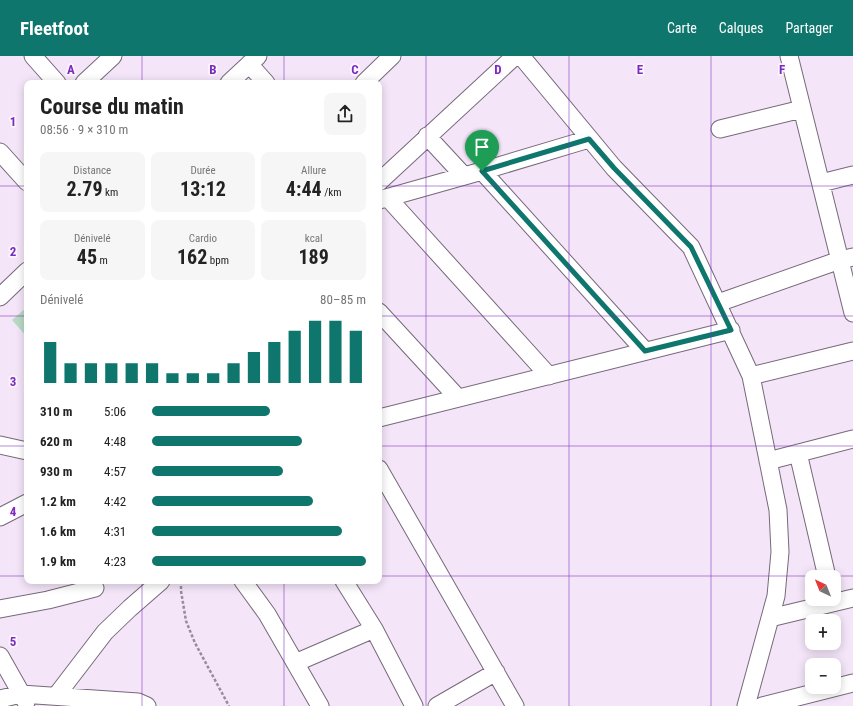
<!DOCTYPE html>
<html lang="fr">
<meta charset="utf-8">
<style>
:root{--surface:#fff;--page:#f6f6f6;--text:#222;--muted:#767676;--accent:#0f766e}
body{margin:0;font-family:"Roboto Condensed",sans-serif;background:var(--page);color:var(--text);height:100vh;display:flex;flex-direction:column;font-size:15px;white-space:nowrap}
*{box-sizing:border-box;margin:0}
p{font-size:13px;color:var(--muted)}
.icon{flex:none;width:22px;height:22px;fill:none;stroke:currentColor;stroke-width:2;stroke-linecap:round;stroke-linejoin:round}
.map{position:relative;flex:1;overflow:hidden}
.drawer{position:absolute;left:24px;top:24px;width:358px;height:504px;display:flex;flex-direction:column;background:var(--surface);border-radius:8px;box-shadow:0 2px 10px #0003}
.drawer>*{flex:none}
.needle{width:26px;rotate:317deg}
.controls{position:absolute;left:805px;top:514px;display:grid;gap:8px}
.controls a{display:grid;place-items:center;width:36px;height:36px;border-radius:8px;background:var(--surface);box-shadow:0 2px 10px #0003;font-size:20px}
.pin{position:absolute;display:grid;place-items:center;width:34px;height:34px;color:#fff;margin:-41px -17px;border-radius:50% 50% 50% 0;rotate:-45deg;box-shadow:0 0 4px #0007}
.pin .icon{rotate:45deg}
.round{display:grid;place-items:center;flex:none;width:42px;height:42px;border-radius:8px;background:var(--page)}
.headline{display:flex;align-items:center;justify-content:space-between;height:68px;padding:0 16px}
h1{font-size:22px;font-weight:700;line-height:30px}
.stats{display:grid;grid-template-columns:repeat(3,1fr);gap:6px;height:68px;padding:4px 16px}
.stats div{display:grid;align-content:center;border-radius:8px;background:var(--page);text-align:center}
.stats b{font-size:20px;font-weight:700}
.stats small{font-size:11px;font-weight:400}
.stats p{font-size:11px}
.chart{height:112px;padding:8px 16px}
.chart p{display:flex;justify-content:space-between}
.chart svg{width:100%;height:72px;margin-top:4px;stroke:var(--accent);stroke-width:6}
ul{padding:0 16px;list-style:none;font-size:13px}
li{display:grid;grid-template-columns:64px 48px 1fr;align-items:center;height:30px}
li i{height:10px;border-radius:5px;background:var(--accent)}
header{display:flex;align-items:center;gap:24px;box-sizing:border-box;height:56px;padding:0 20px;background:var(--accent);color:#fff}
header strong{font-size:19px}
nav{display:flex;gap:22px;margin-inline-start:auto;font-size:14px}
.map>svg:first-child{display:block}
.pitch{fill:#b8dac5}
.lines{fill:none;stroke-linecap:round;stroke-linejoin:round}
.street-casing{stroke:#766979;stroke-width:19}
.path{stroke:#978c9a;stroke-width:2.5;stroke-dasharray:3 2;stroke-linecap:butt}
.street{stroke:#fff;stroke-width:17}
.route-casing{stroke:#fff;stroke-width:8}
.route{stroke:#0f766e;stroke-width:5}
.grid{fill:none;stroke:#7b2cbf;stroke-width:1;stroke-opacity:0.55}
.grid-label{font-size:13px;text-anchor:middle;font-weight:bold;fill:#7b2cbf;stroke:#fcf6fe;stroke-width:3.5;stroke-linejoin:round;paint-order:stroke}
</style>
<header>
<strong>Fleetfoot</strong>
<nav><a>Carte</a><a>Calques</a><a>Partager</a></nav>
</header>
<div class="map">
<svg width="853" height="650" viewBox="0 0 853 650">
<rect width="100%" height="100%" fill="#f4e5f9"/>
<path class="pitch" d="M 27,251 L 27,281 L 12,264 Z"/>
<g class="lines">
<g class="street-casing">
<path id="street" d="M 33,0 L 57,27
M 521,0 L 614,112 L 691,191 L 751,320 L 778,454 L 780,496 L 776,540 L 746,650
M 789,0 L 853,257
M 249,8 L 266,27
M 84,27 L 113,0
M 229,27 L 258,0
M 364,27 L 392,0
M 720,73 L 802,53
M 427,80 L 464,120
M 0,96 L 27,126
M 482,115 L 645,295
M 379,126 L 515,0
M 821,127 L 853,119
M 388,142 L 549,320
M 379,144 L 482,115 L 589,83
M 0,241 L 27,215
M 718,247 L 840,204 L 853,201
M 379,256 L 458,342
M 751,320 L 853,295
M 379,362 L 731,274
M 0,389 L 27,395
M 798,397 L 827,521
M 768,405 L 853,383
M 379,413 L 515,650
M 0,461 L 27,447
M 243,525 L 267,558 L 320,650
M 344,525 L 374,573 L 414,650
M 0,553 L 48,544 L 95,532
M 770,562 L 853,542
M 0,600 L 26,646
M 295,607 L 374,573
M 56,640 L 105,576 L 130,552 L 161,525
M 0,643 L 21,638 L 138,646 L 147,650
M 437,650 L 496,616
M 762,650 L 853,627"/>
</g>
<path class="path" d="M 181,525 L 181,535 L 186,565 L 195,587 L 229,650"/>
<use href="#street" class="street"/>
</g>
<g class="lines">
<g class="route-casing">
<path id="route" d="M 589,83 L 614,112 L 691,191 L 731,274 L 645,295 L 482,115 Z"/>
</g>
<use href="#route" class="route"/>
</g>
<path class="grid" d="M 142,0 L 142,27M 284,0 L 284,27M 426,0 L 426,650M 569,0 L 569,650M 711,0 L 711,650M 0,130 L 27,130M 379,130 L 853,130M 0,260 L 27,260M 379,260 L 853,260M 0,390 L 27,390M 379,390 L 853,390M 0,520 L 27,520M 379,520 L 853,520M 142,525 L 142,650M 284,525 L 284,650"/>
<g class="grid-label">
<text x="71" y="18">A</text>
<text x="213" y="18">B</text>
<text x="355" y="18">C</text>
<text x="498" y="18">D</text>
<text x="640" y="18">E</text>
<text x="782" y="18">F</text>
<text x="13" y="70">1</text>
<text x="13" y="200">2</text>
<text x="13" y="330">3</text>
<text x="13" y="460">4</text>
<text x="13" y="590">5</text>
</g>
</svg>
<div class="controls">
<a><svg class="needle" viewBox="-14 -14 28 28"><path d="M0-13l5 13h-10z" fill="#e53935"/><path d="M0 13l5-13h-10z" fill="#767676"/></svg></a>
<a>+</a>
<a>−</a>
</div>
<div class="pin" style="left:482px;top:115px;background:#1e9e55"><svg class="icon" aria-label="arrive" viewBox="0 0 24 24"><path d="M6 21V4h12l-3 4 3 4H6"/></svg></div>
<section class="drawer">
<div class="headline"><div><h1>Course du matin</h1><p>08:56 · 9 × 310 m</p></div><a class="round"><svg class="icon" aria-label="share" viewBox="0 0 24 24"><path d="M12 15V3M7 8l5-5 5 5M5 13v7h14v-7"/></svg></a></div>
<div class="stats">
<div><p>Distance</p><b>2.79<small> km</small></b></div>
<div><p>Durée</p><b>13:12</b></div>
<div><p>Allure</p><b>4:44<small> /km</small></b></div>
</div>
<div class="stats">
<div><p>Dénivelé</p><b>45<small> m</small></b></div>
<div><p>Cardio</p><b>162<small> bpm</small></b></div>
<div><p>kcal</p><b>189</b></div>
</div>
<div class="chart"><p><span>Dénivelé</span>80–85 m</p>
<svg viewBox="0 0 160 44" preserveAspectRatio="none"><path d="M5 44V19M15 44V32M25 44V32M35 44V32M45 44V32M55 44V32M65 44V38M75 44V38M85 44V38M95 44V32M105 44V25M115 44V19M125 44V12M135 44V6M145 44V6M155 44V12"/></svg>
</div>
<ul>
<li><b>310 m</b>5:06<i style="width:55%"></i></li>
<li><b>620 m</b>4:48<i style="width:70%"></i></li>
<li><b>930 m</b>4:57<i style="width:61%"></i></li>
<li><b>1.2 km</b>4:42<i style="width:75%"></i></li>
<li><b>1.6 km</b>4:31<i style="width:89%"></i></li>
<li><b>1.9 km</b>4:23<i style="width:100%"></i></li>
</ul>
</section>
</div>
